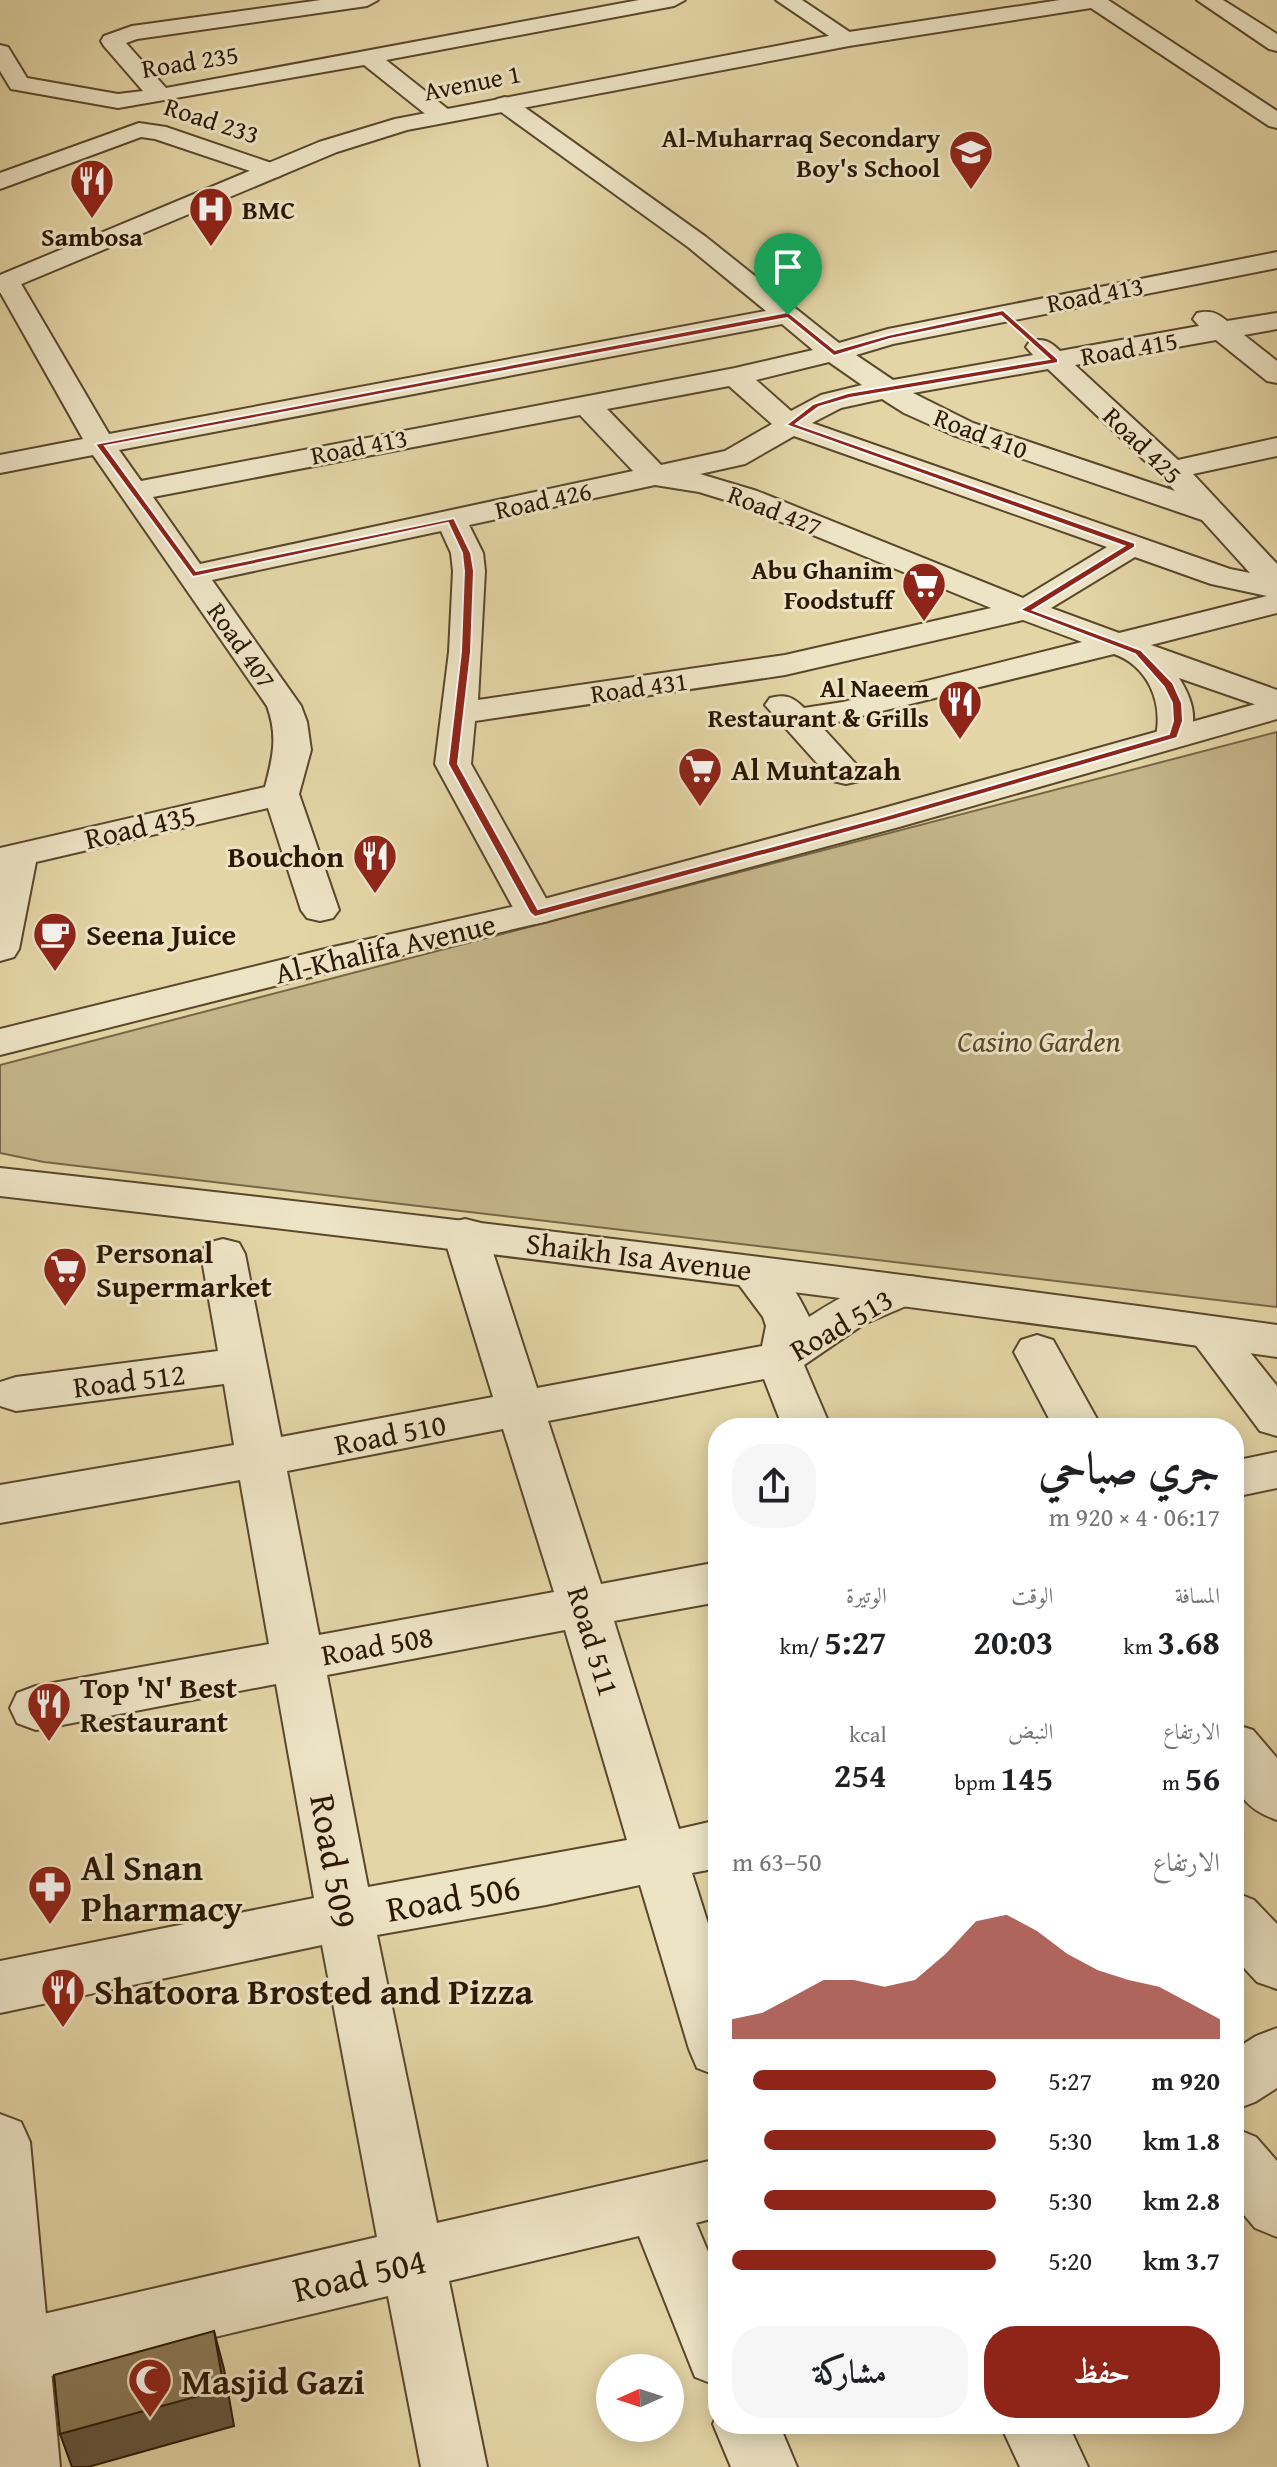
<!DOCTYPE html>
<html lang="ar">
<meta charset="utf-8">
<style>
:root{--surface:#fff;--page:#f6f6f6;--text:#202124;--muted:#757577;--accent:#8f2418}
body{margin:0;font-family:"Gentium Book Plus",Amiri,serif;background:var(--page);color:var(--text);direction:rtl;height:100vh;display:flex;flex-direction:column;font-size:30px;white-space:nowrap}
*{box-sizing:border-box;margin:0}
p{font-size:26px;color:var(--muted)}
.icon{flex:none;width:44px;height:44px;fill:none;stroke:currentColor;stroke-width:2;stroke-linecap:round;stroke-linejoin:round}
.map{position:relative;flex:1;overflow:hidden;direction:ltr}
.side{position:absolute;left:708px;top:1418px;width:536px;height:1016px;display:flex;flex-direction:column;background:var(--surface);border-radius:32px;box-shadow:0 4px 20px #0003;direction:rtl}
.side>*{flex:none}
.needle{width:52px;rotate:267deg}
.controls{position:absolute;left:596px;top:2354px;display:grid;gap:16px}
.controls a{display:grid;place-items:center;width:88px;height:88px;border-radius:50%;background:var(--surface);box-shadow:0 4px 20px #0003;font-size:40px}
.pin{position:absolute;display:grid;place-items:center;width:68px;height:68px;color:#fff;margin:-82px -34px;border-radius:50% 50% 50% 0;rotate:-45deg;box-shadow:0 0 8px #0007}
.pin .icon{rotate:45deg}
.round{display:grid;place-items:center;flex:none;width:84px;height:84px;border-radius:32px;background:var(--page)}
.overview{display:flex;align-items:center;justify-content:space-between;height:136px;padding:0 24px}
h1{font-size:44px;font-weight:700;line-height:60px}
.metrics{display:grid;grid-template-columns:repeat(3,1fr);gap:12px;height:136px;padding:8px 24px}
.metrics div{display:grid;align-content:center}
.metrics b{font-size:34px;font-weight:700}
.metrics small{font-size:22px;font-weight:400}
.metrics p{font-size:22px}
.chart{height:224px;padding:16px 24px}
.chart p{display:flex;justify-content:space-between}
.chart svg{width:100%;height:144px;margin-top:8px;fill:var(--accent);opacity:.7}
.action{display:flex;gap:16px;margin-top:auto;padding:16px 24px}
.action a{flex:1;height:92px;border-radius:32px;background:var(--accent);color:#fff;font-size:32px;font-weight:700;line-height:92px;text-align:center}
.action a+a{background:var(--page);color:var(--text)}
ul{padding:0 24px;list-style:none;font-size:26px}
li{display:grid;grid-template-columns:128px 96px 1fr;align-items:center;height:60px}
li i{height:20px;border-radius:10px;background:var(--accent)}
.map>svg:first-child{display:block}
.green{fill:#c5b58a;stroke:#786646;stroke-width:2}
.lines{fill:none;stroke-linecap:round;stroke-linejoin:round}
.minor-casing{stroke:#59472c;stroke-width:4}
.tertiary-casing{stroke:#59472c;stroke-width:4}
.minor{fill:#ede4c5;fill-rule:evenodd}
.tertiary{fill:#ede4c5;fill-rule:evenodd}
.shaded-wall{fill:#61553e;stroke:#2b1803;stroke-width:2}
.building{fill:#8b7a58;stroke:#2b1803;stroke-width:2}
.route{fill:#8f2418;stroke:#fff;stroke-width:2;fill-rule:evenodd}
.labels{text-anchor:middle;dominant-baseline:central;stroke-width:6;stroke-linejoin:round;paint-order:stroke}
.far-street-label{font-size:26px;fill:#2b1803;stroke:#ede4c5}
.far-poi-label{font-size:26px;font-weight:bold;fill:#2b1803;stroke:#ede4c5;text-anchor:end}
.poi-label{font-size:30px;font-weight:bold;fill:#2b1803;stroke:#ede4c5;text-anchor:start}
.street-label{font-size:30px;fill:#2b1803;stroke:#ede4c5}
.park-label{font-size:30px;font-style:italic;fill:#59472c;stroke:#ede4c5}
.near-street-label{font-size:36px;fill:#2b1803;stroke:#ede4c5}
.near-poi-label{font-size:36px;font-weight:bold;fill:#2b1803;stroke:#ede4c5;text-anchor:start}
</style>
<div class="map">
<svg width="1277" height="2467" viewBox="0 0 1277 2467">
<rect width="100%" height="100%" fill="#e4d5a6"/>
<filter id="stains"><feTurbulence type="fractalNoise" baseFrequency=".0025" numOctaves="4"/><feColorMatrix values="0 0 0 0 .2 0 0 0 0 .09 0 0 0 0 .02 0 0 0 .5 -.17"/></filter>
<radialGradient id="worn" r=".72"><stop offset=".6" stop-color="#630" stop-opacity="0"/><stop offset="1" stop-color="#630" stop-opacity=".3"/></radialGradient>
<path class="green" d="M 1277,732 L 1277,1307 L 44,1162 L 0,1153 L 0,1065 Z"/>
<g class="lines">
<g class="minor-casing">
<path id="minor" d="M 321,0 L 378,0 L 367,6 L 137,39 L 126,43 L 166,88 L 639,0 L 685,0 L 674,6 L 386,60 L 449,110 L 453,115 L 449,120 L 433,120 L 364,65 L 118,108 L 11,89 L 0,71 L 0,45 L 8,47 L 27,78 L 118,94 L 143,91 L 104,46 L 101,41 L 104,36 L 132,26 Z
M 776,0 L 802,0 L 860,39 L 857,44 L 841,44 Z
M 1197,0 L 1223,0 L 1277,34 L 1277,51 L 1269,49 Z
M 505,97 L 513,99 L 706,237 L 839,343 L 888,329 L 1277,252 L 1277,268 L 893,344 L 856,355 L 893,380 L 1033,355 L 1026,347 L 1030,341 C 1044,338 1050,341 1060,351 L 1199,326 L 1193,319 L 1197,313 C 1211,310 1217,313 1227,321 L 1277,313 L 1277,329 L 1244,335 L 1277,361 L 1277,383 L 1267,381 L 1216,340 L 1075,365 L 1178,460 L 1277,438 L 1277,456 L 1193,474 L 1277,564 L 1277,613 L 1151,645 L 1277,690 L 1277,712 L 1179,678 C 1192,698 1200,722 1185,743 L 1173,746 L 1161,743 L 1156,736 C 1163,702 1148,666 1114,654 L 821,726 L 864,773 L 859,781 L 846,784 L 833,781 L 765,705 L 770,698 C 786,694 793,697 804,708 L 843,702 L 1082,642 L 1023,620 L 785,675 L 475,721 L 471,764 L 554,913 L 548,921 L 535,924 L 522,921 L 516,913 L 435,764 L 449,652 L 453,571 L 451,553 L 441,531 L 212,580 L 301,706 L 307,722 L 311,750 L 299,794 L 339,910 L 333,918 L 320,921 L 307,918 L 301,910 L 268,808 L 36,862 L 19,949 L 14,957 L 0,961 L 0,848 L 265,787 C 273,757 278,736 267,706 L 93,455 L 0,473 L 0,455 L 83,439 L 0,292 L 0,276 L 16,276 L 20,282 L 109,434 L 766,311 L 688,247 L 497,109 L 493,104 L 497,99 ZM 782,324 L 813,350 L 735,368 L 141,481 L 119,450 ZM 829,362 L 862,385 L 821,395 L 791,411 L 756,380 ZM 1048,369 L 1161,476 L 1175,491 L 973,423 L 913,393 ZM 729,386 L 772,424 L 725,451 L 661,465 L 607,409 ZM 882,399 L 904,413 L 953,435 L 1202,520 L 1250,573 L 1230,569 L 812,423 L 841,408 ZM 580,415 L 633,471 L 200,564 L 153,497 ZM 794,436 L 1107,547 L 1023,598 L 757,491 L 700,474 L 745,464 ZM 655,485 L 699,492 L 735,503 L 991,608 L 785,655 L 478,700 L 485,571 L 483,553 L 469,525 ZM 1135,557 L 1211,584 L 1267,596 L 1119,633 L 1051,608 Z
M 139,123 L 166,127 L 280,166 L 283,171 L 280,176 L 271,178 L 155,139 L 141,137 L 0,189 L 0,173 Z
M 465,1219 L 481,1223 L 487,1234 L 537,1388 L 762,1346 L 766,1326 L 763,1317 L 728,1270 L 734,1259 C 772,1248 794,1286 809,1317 C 837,1299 887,1268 920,1278 L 927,1289 L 920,1300 L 864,1324 L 804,1365 L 831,1428 L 783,1428 L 764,1379 L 548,1421 L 601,1584 L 718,1562 L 718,1602 L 614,1621 L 679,1829 L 718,1820 L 718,1868 L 692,1873 L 718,1955 L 718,2076 L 697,2068 L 689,2049 L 640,1885 L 546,1905 L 377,1935 L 437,2223 L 718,2159 L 718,2217 L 696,2223 L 718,2276 L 718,2386 L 695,2377 L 639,2236 L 449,2281 L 487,2467 L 421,2467 L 388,2296 L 0,2388 L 0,2324 L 377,2237 L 322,1945 L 0,2013 L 0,1961 L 314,1898 L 276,1684 L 36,1730 L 17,1723 L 10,1708 L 17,1693 L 36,1686 L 269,1644 L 240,1480 L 0,1523 L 0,1485 L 234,1445 L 224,1384 L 16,1411 L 0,1406 L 0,1382 L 16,1377 L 218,1351 L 201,1254 L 207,1243 L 223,1239 L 239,1243 L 245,1254 L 281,1437 L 493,1397 L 443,1234 L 449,1223 ZM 503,1429 L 554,1592 L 319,1635 L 287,1471 ZM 565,1630 L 627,1840 L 368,1887 L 327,1675 Z
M 1209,1316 L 1225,1321 L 1277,1386 L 1277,1436 L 1260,1431 L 1186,1332 L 1193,1321 Z
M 1037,1335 L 1053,1340 L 1102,1428 L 1054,1428 L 1014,1352 L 1021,1340 Z
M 1277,1452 L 1277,1488 L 1234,1497 L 1234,1461 Z
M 1234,1724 L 1253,1730 L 1277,1758 L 1277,1820 C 1225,1802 1234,1770 1234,1724 Z
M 1234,1892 L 1254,1900 L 1277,1924 L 1277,1989 L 1257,1982 L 1234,1957 Z
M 1277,2028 L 1277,2088 L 1255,2102 L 1234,2110 L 1234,2050 L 1256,2036 Z
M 1234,2128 L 1256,2137 L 1277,2161 L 1277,2237 L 1255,2228 L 1234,2203 Z
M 718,2412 L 718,2424 L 779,2424 L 797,2467 L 731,2467 L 713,2424 Z
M 1000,2424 L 1068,2424 L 1088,2467 L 1020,2467 Z"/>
</g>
<g class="tertiary-casing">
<path id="tertiary" d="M 1060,0 L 1108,0 L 1277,111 L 1277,128 L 1269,126 L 1091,8 L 849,46 L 407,130 L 337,152 L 0,293 L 0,275 L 319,142 L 395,119 L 849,32 Z
M 1277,698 L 1277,719 L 899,827 L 548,921 L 330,972 L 0,1055 L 0,1029 L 329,948 L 529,903 L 873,811 Z
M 0,1168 C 426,1215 852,1266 1277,1325 L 1277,1357 C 852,1297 427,1245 0,1196 Z
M 0,2114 L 21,2122 L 30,2142 L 60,2467 L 0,2467 Z"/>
</g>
<use href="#minor" class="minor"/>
<use href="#tertiary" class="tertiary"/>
</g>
<path class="shaded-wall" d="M 214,2331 L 224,2369 L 234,2426 L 88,2467 L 72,2467 L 60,2434 Z"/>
<path class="building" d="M 214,2331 L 224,2389 L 60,2434 L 54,2375 Z"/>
<path class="route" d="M 1003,310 L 1058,359 L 1058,363 L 850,398 L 819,407 L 796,424 L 1135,543 L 1135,547 L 1033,610 L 1141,650 L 1173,683 L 1182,703 L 1183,721 L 1177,738 L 889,821 L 535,917 L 530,913 L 448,764 L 461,652 L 464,571 L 462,553 L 448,523 L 193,577 L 95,444 L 788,312 L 835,350 L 888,335 ZM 1001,316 L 1049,359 L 848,393 L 813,404 L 786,425 L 1124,546 L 1020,610 L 1135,654 L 1164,687 L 1172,703 L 1173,721 L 1169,734 L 882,817 L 538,909 L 458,764 L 471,652 L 474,571 L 471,553 L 454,518 L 196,571 L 105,446 L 787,318 L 834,356 L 890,339 Z"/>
<defs>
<g id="school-pin" transform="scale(2.3)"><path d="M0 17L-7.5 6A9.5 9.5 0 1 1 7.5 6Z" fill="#8f2418" stroke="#ede4c5"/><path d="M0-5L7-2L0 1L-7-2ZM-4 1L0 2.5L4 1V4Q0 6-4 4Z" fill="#fff"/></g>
<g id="restaurant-pin" transform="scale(2.3)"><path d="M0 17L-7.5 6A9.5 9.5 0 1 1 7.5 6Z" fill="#8f2418" stroke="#ede4c5"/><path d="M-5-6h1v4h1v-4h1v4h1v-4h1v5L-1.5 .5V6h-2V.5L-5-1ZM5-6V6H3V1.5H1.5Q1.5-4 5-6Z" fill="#fff"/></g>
<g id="hospital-pin" transform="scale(2.3)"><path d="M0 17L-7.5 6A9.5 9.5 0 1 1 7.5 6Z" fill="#8f2418" stroke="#ede4c5"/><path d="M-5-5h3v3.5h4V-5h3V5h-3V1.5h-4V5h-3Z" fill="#fff"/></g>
<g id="supermarket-pin" transform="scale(2.3)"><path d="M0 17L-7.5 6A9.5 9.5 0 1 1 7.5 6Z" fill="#8f2418" stroke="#ede4c5"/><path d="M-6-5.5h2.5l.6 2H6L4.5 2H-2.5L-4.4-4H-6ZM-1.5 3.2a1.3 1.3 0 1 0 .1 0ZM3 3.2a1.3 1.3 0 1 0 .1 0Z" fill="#fff"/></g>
<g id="cafe-pin" transform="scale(2.3)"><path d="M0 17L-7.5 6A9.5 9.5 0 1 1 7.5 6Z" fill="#8f2418" stroke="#ede4c5"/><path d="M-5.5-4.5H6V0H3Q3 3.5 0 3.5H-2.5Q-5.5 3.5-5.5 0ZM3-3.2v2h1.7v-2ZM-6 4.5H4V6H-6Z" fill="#fff"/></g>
<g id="pharmacy-pin" transform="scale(2.3)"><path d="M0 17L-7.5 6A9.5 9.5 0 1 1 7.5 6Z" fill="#8f2418" stroke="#ede4c5"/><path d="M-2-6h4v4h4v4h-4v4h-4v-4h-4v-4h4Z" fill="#fff"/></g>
<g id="mosque-pin" transform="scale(2.3)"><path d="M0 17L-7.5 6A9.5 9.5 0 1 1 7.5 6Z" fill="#8f2418" stroke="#ede4c5"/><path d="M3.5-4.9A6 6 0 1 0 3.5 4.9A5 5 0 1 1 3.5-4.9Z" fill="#fff"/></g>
</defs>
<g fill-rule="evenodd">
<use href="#school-pin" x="971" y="152"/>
<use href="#restaurant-pin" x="92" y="181"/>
<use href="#hospital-pin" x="211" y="209"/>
<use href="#supermarket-pin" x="924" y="584"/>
<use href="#restaurant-pin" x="960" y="702"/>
<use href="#supermarket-pin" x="700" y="769"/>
<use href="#restaurant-pin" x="375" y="856"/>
<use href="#cafe-pin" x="55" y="934"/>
<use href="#supermarket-pin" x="65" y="1269"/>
<use href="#restaurant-pin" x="49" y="1704"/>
<use href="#pharmacy-pin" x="50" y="1887"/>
<use href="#restaurant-pin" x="63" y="1990"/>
<use href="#mosque-pin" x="150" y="2380"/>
</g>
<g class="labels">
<g class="far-street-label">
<text transform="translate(190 61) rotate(-9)">Road 235</text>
<text transform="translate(472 82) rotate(-11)">Avenue 1</text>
<text transform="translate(212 120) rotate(18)">Road 233</text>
<text transform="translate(1095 294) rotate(-11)">Road 413</text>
<text transform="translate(1129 348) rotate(-10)">Road 415</text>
<text transform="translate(981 433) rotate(21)">Road 410</text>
<text transform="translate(1143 445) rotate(44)">Road 425</text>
<text transform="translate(359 446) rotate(-11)">Road 413</text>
<text transform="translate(543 500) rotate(-12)">Road 426</text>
<text transform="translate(775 510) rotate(21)">Road 427</text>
<text transform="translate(242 645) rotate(55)">Road 407</text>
<text transform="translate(639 687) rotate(-8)">Road 431</text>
</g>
<g class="far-poi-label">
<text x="940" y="137">Al-Muharraq Secondary<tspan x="940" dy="30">Boy's School</tspan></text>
<text x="242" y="209" text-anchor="start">BMC</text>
<text x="92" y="236" text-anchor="middle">Sambosa</text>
<text x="893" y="569">Abu Ghanim<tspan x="893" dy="30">Foodstuff</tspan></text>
<text x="929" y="687">Al Naeem<tspan x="929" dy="30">Restaurant &amp; Grills</tspan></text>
</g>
<g class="poi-label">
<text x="731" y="769">Al Muntazah</text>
<text x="344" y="856" text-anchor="end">Bouchon</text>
<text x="86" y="934">Seena Juice</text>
<text x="96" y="1252">Personal<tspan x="96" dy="34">Supermarket</tspan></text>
<text x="80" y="1687">Top 'N' Best<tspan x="80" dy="34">Restaurant</tspan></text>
</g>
<g class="street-label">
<text transform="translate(140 826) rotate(-13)">Road 435</text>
<text transform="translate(385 948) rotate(-13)">Al-Khalifa Avenue</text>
<text transform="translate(639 1256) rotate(7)">Shaikh Isa Avenue</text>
<text transform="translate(841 1324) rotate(-30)">Road 513</text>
<text transform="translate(129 1380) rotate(-7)">Road 512</text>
<text transform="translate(390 1434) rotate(-11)">Road 510</text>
<text transform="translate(594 1641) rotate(73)">Road 511</text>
<text transform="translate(377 1645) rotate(-10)">Road 508</text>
</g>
<g class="park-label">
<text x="1039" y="1041">Casino Garden</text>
</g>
<g class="near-street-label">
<text transform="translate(335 1861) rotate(80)">Road 509</text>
<text transform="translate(453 1897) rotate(-10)">Road 506</text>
<text transform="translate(359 2274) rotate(-13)">Road 504</text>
</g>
<g class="near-poi-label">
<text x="81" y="1866">Al Snan<tspan x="81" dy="41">Pharmacy</tspan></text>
<text x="94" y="1990">Shatoora Brosted and Pizza</text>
<text x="181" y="2380">Masjid Gazi</text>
</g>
</g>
<rect width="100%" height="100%" filter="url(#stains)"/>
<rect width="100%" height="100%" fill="url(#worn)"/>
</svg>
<div class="controls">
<a><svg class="needle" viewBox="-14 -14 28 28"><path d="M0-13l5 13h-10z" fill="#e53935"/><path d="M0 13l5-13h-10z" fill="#757577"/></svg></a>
</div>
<div class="pin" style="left:788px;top:315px;background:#1e9e55"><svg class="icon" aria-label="arrive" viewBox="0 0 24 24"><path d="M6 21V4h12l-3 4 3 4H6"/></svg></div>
<section class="side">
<div class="overview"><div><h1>جري صباحي</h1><p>06:17 · 4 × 920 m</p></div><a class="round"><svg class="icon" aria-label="share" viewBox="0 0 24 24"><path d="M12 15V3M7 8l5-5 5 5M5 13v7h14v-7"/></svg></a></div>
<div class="metrics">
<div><p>المسافة</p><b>3.68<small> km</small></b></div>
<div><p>الوقت</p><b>20:03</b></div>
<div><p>الوتيرة</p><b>5:27<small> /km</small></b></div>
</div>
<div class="metrics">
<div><p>الارتفاع</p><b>56<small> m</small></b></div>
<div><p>النبض</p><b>145<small> bpm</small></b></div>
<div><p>kcal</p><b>254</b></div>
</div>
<div class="chart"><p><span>الارتفاع</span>50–63 m</p>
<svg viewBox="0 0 160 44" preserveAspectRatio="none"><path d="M0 44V38L10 36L20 31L30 26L40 26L50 28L60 26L70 18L80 8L90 6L100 11L110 18L120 23L130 26L140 28L150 33L160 38V44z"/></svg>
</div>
<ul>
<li><b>920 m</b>5:27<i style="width:92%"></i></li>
<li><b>1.8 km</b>5:30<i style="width:88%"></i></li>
<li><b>2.8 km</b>5:30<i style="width:88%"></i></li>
<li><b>3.7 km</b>5:20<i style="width:100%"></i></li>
</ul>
<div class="action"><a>حفظ</a><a>مشاركة</a></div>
</section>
</div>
